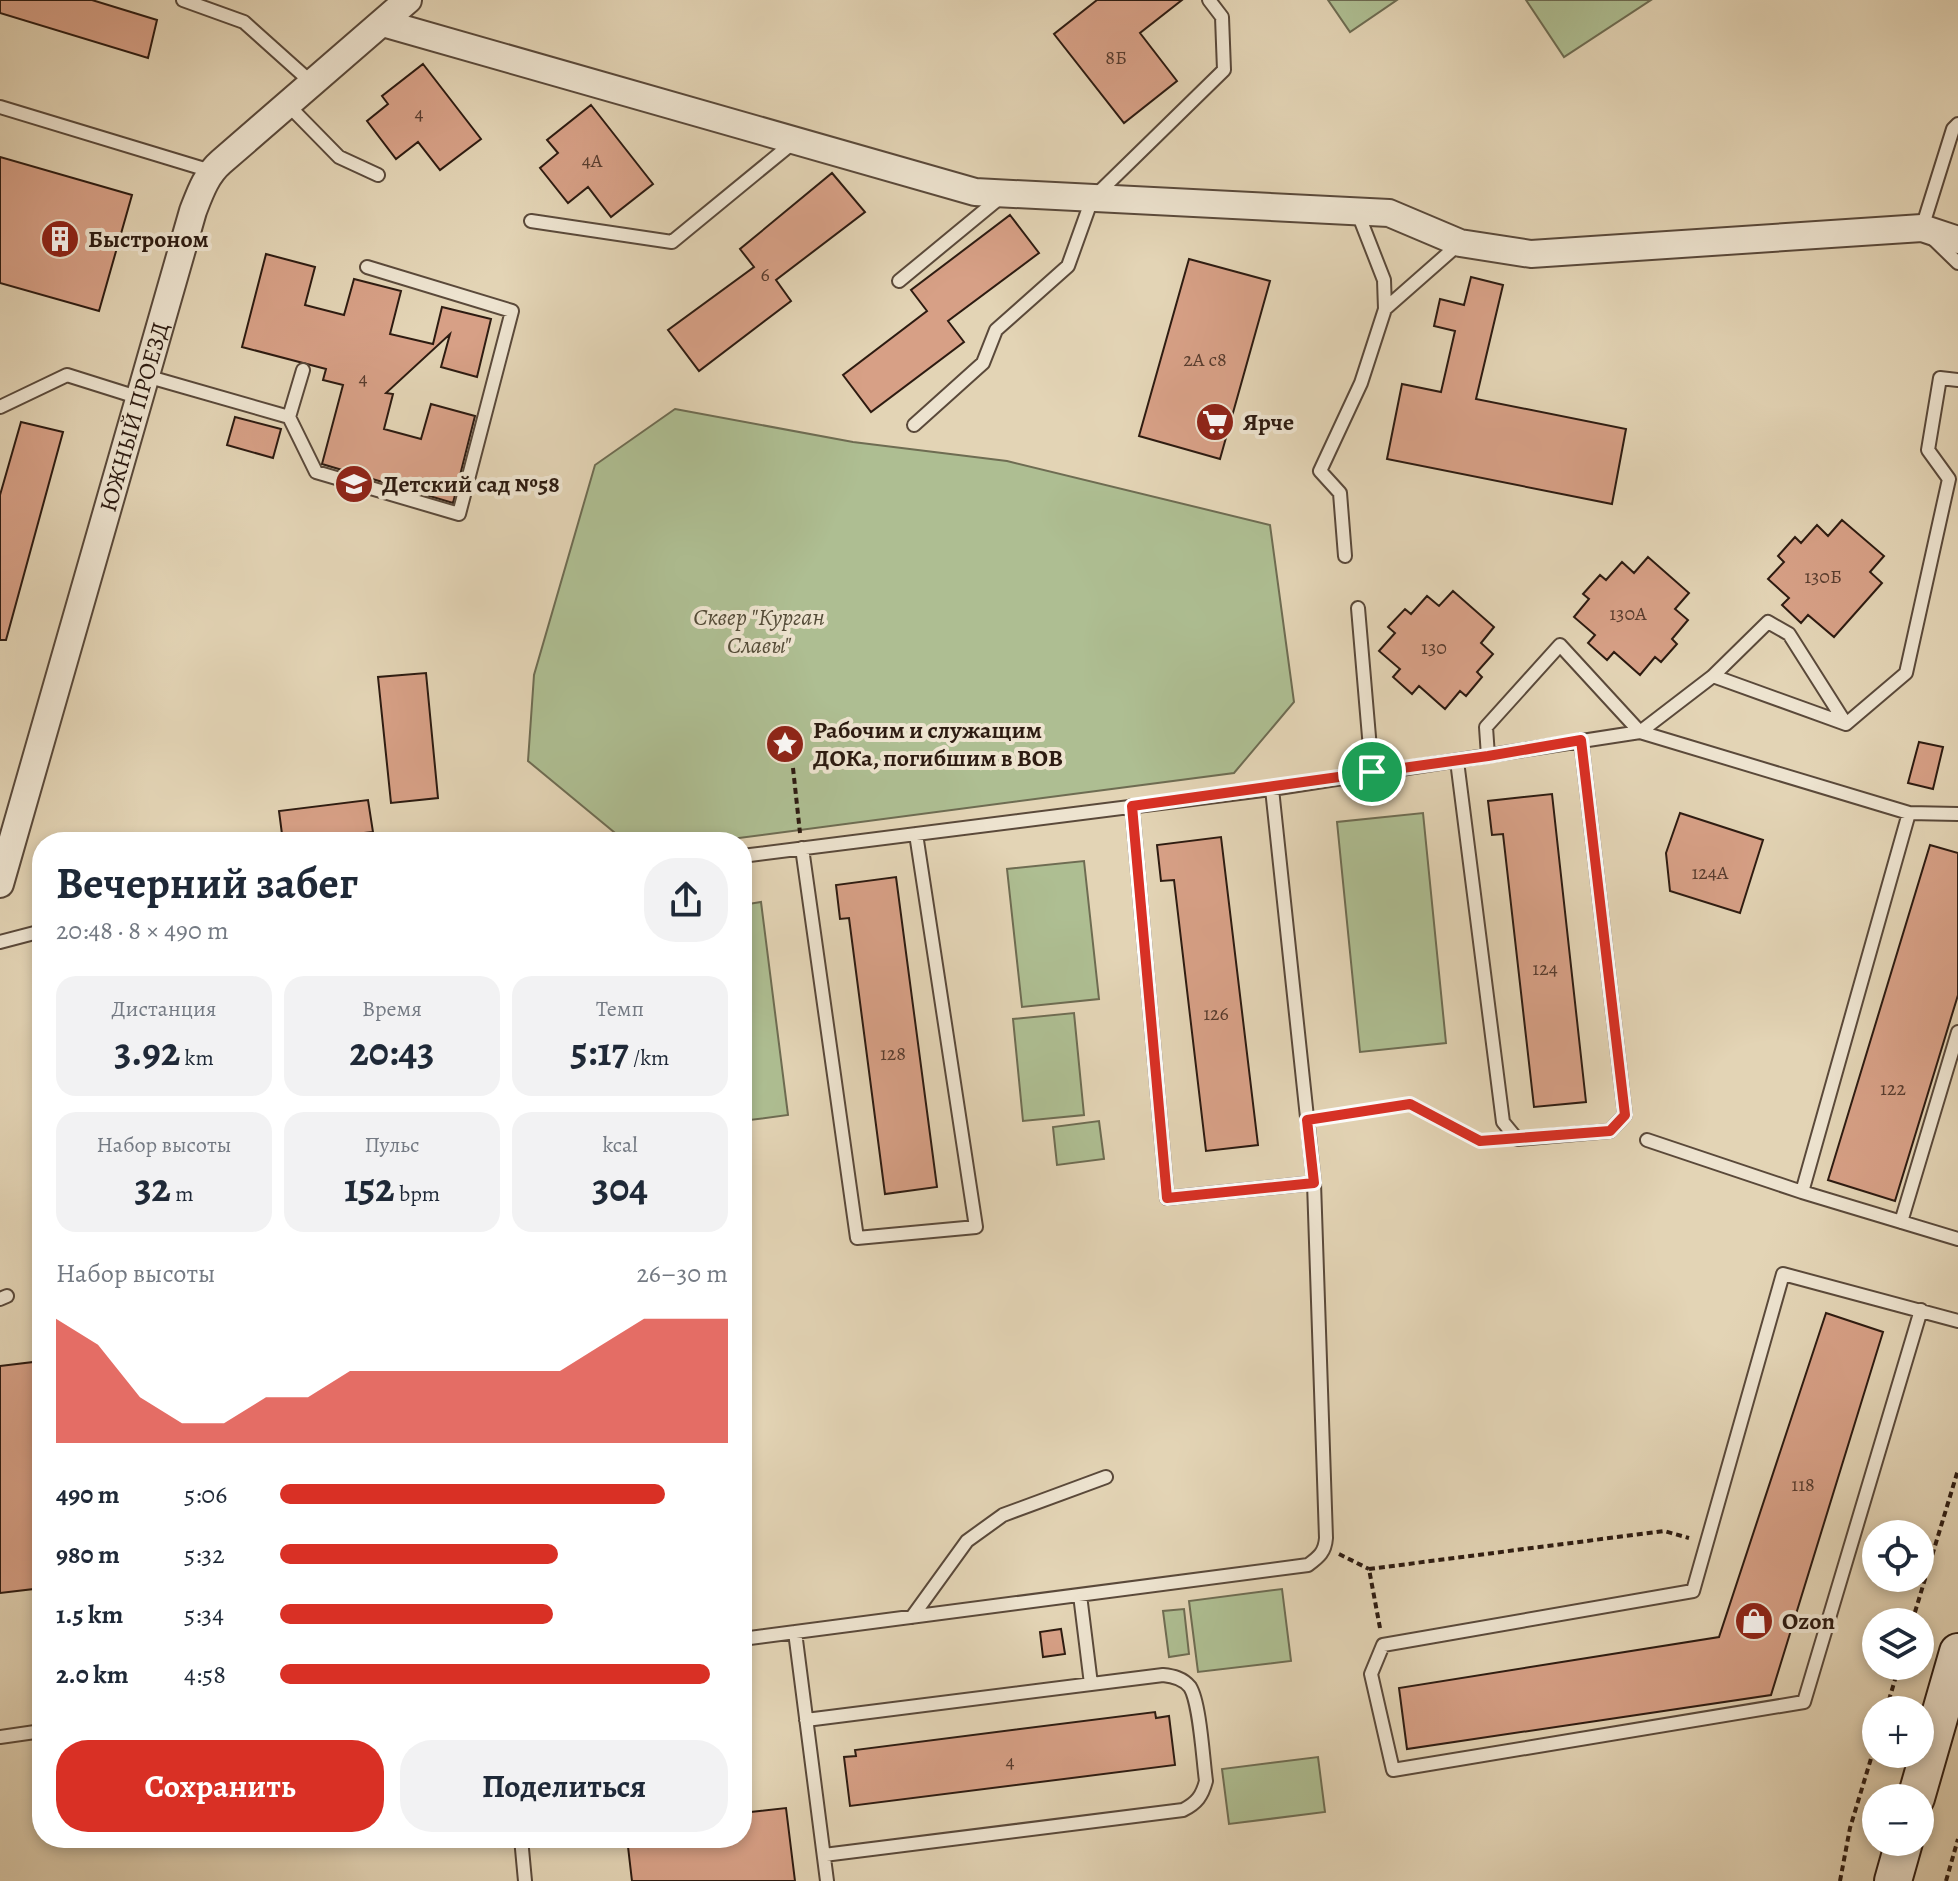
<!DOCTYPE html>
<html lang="ru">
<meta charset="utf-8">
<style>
:root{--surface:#fff;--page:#f2f2f3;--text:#1f2937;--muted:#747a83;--accent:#d93025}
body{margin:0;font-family:Alegreya,serif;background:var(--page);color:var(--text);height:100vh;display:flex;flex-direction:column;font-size:30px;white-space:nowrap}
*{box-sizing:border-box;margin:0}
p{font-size:26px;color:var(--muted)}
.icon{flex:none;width:44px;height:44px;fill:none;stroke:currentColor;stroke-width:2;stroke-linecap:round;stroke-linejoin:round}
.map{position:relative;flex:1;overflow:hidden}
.sheet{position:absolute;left:32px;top:832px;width:720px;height:1016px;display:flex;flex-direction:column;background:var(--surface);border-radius:32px;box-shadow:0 4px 12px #0003}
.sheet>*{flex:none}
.controls{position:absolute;left:1862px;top:1520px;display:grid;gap:16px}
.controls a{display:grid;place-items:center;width:72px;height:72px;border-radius:50%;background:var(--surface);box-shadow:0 4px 12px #0003;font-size:40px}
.pin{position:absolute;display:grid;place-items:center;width:68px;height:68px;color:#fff;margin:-34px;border:4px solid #fff;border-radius:50%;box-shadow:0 2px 8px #0007}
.round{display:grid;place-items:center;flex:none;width:84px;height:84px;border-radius:32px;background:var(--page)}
.head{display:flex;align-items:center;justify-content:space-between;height:136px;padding:0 24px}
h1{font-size:44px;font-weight:700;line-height:60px}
.figures{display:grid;grid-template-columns:repeat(3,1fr);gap:12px;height:136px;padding:8px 24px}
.figures div{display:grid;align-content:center;border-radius:20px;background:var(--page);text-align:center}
.figures b{font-size:40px;font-weight:700}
.figures small{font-size:22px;font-weight:400}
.figures p{font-size:22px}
.chart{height:224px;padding:16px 24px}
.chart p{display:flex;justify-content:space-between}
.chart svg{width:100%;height:144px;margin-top:8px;fill:var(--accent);opacity:.7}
.cta{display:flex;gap:16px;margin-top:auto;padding:16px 24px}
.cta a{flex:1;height:92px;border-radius:32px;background:var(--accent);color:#fff;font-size:32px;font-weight:700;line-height:92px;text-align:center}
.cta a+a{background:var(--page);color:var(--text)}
ul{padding:0 24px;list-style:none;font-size:26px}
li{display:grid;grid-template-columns:128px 96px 1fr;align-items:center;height:60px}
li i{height:20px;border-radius:10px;background:var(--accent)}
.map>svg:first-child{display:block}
.green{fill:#aebe92;stroke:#6e6c52;stroke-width:2}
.building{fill:#d7a086;stroke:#2d1b11;stroke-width:2}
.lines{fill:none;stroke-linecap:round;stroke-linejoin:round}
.lane-casing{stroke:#5a493a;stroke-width:16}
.street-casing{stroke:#5a493a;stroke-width:30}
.secondary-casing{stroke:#2d1b11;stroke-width:40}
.path{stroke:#2d1b11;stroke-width:4;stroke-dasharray:6 4;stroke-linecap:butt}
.lane{stroke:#ede3cf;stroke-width:12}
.street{stroke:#ede3cf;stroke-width:26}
.secondary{stroke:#ede3cf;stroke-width:36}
.route-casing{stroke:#fff;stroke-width:16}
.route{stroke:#d93025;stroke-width:10}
.labels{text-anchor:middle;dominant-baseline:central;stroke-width:8;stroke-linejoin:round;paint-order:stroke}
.number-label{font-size:20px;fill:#583c2e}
.poi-label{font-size:24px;font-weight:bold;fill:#2d1b11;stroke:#ede3cf;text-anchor:start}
.street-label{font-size:24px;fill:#2d1b11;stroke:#ede3cf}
.park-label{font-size:24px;font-style:italic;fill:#544c38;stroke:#ede3cf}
</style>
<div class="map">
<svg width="1958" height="1881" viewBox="0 0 1958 1881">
<rect width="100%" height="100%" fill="#e3d4b5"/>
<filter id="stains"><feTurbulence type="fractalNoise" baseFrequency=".0025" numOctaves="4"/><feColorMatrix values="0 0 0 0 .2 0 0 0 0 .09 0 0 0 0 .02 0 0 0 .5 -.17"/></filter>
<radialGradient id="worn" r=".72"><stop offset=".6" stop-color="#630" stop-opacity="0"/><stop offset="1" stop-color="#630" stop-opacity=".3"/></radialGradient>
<path class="green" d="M 1328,0 L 1397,0 L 1350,32 Z
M 1526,0 L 1651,0 L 1564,57 Z
M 675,409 L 853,442 L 1007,461 L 1270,525 L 1294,702 L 1234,773 L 708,842 L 626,842 L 528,761 L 534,675 L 595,465 Z
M 1423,813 L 1446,1043 L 1360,1052 L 1337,822 Z
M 1084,861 L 1099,999 L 1022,1007 L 1007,869 Z
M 761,902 L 788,1115 L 750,1120 L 742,1110 L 742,905 Z
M 1074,1013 L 1084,1115 L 1023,1121 L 1013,1019 Z
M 1099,1121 L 1104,1159 L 1057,1165 L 1053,1127 Z
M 1282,1589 L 1291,1661 L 1198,1672 L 1189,1601 Z
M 1184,1609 L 1189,1654 L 1169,1657 L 1163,1611 Z
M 1318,1757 L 1325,1812 L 1229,1824 L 1222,1769 Z"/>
<path class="building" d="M 0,0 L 92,0 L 157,20 L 148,58 L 0,13 Z
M 1097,0 L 1182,0 L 1140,33 L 1177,81 L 1124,123 L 1054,34 Z
M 423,64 L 481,139 L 440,170 L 418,142 L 396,159 L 367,121 L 388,104 L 382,96 Z
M 591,105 L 653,184 L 611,217 L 588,187 L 568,203 L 540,168 L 558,153 L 547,140 Z
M 0,157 L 132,195 L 99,311 L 0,283 Z
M 832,173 L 865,212 L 776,280 L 791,301 L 699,371 L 668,330 L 754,267 L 740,249 Z
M 1010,215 L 1039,253 L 948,321 L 964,342 L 871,412 L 843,375 L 927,311 L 911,290 Z
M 266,254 L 315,267 L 305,305 L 344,315 L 354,279 L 401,291 L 390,334 L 433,344 L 442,307 L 491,319 L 477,377 L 441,367 L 450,334 L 386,393 L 393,394 L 384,429 L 421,439 L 431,404 L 475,416 L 453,503 L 322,464 L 343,385 L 323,380 L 326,369 L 242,347 Z
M 1189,259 L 1270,281 L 1220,459 L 1139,436 Z
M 1471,277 L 1503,285 L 1476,399 L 1626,429 L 1612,504 L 1387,459 L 1402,384 L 1441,392 L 1455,331 L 1434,326 L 1440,299 L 1464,305 Z
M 235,417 L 281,429 L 273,458 L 227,445 Z
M 21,422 L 63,432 L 6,640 L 0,640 L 0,495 Z
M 1842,520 L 1884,556 L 1870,572 L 1882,583 L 1834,637 L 1808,615 L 1801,623 L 1782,605 L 1789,598 L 1768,579 L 1784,562 L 1778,556 L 1795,537 L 1801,543 L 1817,525 L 1828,536 Z
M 1648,557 L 1689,593 L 1675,609 L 1688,620 L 1672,639 L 1677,644 L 1661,662 L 1655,657 L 1640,675 L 1614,652 L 1607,660 L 1588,643 L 1595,635 L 1574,617 L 1589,599 L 1583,594 L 1600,575 L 1606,580 L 1622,562 L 1634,573 Z
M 1453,591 L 1494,627 L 1481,643 L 1493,654 L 1477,672 L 1482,677 L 1466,696 L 1460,691 L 1445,709 L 1419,686 L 1412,694 L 1393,677 L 1400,669 L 1379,651 L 1395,633 L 1388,627 L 1405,609 L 1411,614 L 1427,596 L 1439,606 Z
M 426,673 L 438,798 L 391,803 L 378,677 Z
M 1919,742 L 1943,747 L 1933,789 L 1908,783 Z
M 1552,794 L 1586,1102 L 1534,1107 L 1503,834 L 1492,835 L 1488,801 Z
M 368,800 L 373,832 L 283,842 L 279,811 Z
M 1680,813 L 1763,840 L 1740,913 L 1670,891 L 1666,853 Z
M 1221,837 L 1258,1145 L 1206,1151 L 1174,880 L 1161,881 L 1157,845 Z
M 1930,845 L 1958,853 L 1958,995 L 1895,1201 L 1828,1180 Z
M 896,877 L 937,1187 L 885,1194 L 849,918 L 840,919 L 836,885 Z
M 1826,1313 L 1883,1332 L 1771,1695 L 1407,1749 L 1399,1688 L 1719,1637 Z
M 42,1361 L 42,1588 L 0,1593 L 0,1366 Z
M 1061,1629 L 1065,1654 L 1043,1657 L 1040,1632 Z
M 1155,1712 L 1156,1718 L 1169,1716 L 1175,1765 L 850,1806 L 844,1757 L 856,1756 L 855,1750 Z
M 786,1808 L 795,1881 L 632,1881 L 627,1838 L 742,1838 L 742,1813 Z"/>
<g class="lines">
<g class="lane-casing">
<path id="lane" d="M 183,0 L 244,22 L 312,83
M 288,105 L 339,157 L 378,175
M 0,107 L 211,171
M 1958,124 L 1953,129 L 1922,228 L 1958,263
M 1357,211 L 1384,280 L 1385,309
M 531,221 L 672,242 L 795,141
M 899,281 L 1002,196
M 146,376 L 289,417 L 316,472 L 459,514 L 512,311 L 367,267
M 0,407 L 67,375 L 140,398
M 289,417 L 303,370
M 914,425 L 983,363 L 996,330 L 1068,266 L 1092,199 L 1224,70 L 1222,17 L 1209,0
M 1345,556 L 1340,493 L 1320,471 L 1361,383 L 1385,309 L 1460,243
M 1358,608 L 1372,772
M 1713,676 L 1768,622 L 1789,634 L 1846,724
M 1488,756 L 1486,727 L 1560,645 L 1640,732 L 1713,676 L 1846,724 L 1906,673 L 1949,479 L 1928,450 L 1940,378 L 1958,380
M 1457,761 L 1503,1122 L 1517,1139 L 1610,1131 L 1625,1115 L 1581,740
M 1132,806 L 1167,1198 L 1314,1183 L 1272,789
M 802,848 L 857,1238 L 976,1227 L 916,834
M 742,856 L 1272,789 L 1640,732 L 1909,813 L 1958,814
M 0,942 L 42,931
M 1647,1140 L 1802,1192 L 1958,1239
M 1802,1192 L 1909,813
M 1901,1222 L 1958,1032
M 0,1299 L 7,1296
M 1921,1310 L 1804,1702 L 1393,1770 L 1371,1674 L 1383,1645 L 1693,1591 L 1783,1274 L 1958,1321
M 1080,1595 L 1091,1684
M 912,1617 L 967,1541 L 1003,1515 L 1106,1477
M 795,1632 L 827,1881
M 742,1639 L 1308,1565 C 1319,1557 1325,1552 1326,1538 L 1314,1183
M 806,1720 L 1163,1675 C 1173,1676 1183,1678 1190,1687 C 1200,1703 1203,1760 1206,1781 C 1202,1796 1197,1803 1183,1810 L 824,1855
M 0,1737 L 42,1731
M 521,1838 L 525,1881"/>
</g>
<g class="street-casing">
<g id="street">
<path d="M 383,23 L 975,192 L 1389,213 L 1460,243 L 1531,254 L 1922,228 L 1958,240"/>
<path id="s1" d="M 0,884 L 193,211 C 200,193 206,175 221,162 L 408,0"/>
</g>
</g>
<g class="secondary-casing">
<path id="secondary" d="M 1916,1798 L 1958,1652
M 1893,1881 L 1904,1842"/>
</g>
<path class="path" d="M 793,768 L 800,833
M 1322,1118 L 1410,1104 L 1480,1141 L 1495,1140
M 1339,1554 L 1369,1569
M 1912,1622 L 1958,1470
M 1380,1628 L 1369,1569 L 1664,1531 L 1689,1538
M 1886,1710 L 1899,1666
M 1840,1881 L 1850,1828 L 1876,1742
M 1946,1881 L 1958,1839"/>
<use href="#lane" class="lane"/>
<use href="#street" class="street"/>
<use href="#secondary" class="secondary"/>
</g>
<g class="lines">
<g class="route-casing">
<path id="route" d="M 1581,740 L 1625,1115 L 1610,1131 L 1480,1141 L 1410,1104 L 1307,1120 L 1314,1183 L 1167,1198 L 1132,806 L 1488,756 Z"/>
</g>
<use href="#route" class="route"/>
</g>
<defs>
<g id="building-disc" transform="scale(2)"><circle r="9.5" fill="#8f2418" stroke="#ede3cf"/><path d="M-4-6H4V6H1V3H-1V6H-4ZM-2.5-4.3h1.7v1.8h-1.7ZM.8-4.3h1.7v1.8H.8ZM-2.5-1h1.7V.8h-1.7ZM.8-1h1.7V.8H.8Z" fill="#fff"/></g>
<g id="supermarket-disc" transform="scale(2)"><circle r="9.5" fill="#8f2418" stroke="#ede3cf"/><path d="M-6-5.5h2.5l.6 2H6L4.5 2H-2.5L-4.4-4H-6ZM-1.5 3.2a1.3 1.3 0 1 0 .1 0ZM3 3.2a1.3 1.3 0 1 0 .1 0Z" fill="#fff"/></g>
<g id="school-disc" transform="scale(2)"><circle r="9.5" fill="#8f2418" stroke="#ede3cf"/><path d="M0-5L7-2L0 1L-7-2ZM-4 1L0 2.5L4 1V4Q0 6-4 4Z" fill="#fff"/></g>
<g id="sight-disc" transform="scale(2)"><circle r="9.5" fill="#8f2418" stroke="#ede3cf"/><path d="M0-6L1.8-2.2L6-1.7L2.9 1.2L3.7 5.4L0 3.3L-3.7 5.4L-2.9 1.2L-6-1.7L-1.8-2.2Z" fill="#fff"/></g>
<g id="shop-disc" transform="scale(2)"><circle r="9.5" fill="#8f2418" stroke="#ede3cf"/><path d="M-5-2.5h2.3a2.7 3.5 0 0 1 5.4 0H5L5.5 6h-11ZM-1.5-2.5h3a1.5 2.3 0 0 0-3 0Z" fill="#fff"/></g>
</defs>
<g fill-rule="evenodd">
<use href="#building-disc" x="60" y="239"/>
<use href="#supermarket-disc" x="1215" y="422"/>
<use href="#school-disc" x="354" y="484"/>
<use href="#sight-disc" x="785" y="744"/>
<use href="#shop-disc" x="1754" y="1621"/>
</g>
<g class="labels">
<g class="number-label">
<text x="1116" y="57">8Б</text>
<text x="419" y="113">4</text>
<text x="592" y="160">4А</text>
<text x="765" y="274">6</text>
<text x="1205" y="359">2А с8</text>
<text x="363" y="378">4</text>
<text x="1823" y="576">130Б</text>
<text x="1628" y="613">130А</text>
<text x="1434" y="647">130</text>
<text x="1710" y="872">124А</text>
<text x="1545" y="968">124</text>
<text x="1216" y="1013">126</text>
<text x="893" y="1053">128</text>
<text x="1893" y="1088">122</text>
<text x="1803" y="1484">118</text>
<text x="1010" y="1761">4</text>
</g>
<g class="poi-label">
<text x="88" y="239">Быстроном</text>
<text x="1243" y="422">Ярче</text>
<text x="382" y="484">Детский сад №58</text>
<text x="813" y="730">Рабочим и служащим<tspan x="813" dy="28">ДОКа, погибшим в ВОВ</tspan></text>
<text x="1782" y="1621">Ozon</text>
</g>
<g class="street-label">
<text stroke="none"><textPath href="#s1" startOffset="486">ЮЖНЫЙ ПРОЕЗД</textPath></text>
</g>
<g class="park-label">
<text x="759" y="617">Сквер "Курган<tspan x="759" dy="28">Славы"</tspan></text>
</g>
</g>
<rect width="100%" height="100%" filter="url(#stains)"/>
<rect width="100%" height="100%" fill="url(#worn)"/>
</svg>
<div class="controls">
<a><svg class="icon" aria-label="locate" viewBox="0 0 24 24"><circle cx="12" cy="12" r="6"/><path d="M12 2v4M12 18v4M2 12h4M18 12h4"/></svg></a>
<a><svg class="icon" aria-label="layers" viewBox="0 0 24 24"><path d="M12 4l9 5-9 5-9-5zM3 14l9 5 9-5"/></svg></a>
<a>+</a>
<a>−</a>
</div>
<div class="pin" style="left:1372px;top:772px;background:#1e9e55"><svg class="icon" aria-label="arrive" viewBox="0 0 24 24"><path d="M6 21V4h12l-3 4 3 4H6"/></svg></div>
<section class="sheet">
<div class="head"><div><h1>Вечерний забег</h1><p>20:48 · 8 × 490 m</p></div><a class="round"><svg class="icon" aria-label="share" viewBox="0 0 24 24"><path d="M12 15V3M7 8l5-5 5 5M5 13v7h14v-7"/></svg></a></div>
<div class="figures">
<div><p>Дистанция</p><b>3.92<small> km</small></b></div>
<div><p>Время</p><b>20:43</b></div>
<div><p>Темп</p><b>5:17<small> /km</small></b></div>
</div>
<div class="figures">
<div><p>Набор высоты</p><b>32<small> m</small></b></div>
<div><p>Пульс</p><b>152<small> bpm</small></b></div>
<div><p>kcal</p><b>304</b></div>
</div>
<div class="chart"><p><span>Набор высоты</span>26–30 m</p>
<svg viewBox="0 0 160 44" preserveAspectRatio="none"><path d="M0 44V6L10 14L20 30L30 38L40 38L50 30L60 30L70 22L80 22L90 22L100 22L110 22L120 22L130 14L140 6L150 6L160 6V44z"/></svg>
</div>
<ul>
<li><b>490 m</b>5:06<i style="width:86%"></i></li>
<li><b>980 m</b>5:32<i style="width:62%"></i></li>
<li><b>1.5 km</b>5:34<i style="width:61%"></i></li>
<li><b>2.0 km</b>4:58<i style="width:96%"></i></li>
</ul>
<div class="cta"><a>Сохранить</a><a>Поделиться</a></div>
</section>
</div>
